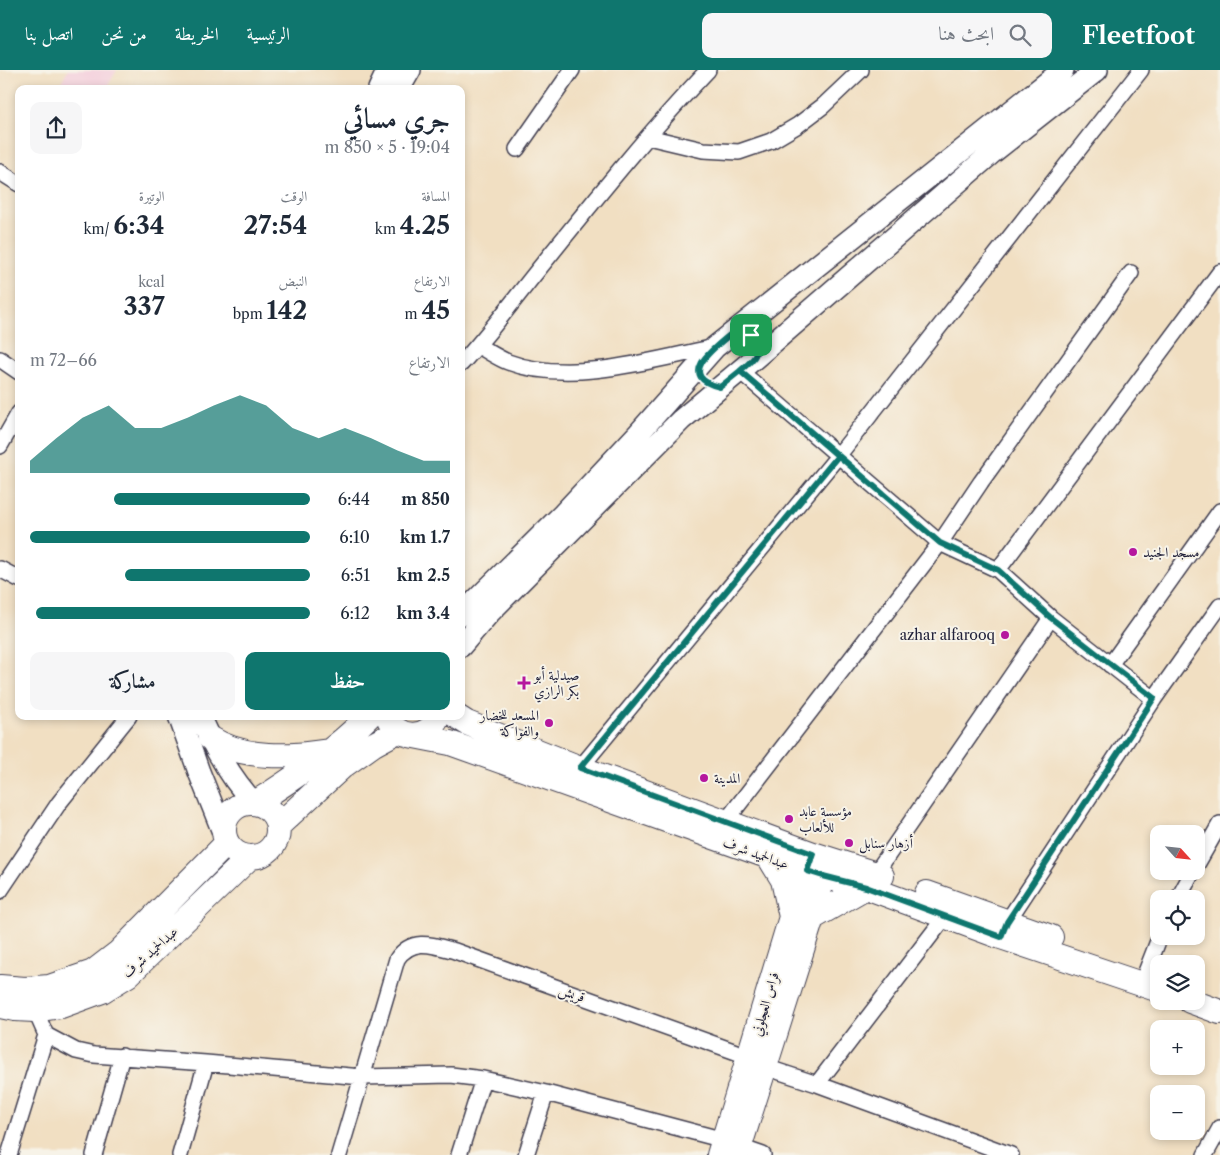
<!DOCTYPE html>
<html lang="ar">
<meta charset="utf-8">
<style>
:root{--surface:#fff;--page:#f6f6f7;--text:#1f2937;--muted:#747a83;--accent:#0f766e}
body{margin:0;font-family:"Libre Caslon Text",Amiri,serif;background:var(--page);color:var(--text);direction:rtl;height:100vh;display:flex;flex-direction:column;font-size:19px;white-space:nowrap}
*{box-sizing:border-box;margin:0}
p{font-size:16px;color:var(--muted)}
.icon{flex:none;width:28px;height:28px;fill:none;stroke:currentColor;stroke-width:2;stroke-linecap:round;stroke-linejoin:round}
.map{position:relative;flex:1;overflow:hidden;direction:ltr}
.details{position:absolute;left:15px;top:15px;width:450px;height:635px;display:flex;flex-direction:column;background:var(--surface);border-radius:10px;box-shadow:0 2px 8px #0003;direction:rtl}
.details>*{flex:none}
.needle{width:32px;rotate:117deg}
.tools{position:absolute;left:1150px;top:755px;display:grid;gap:10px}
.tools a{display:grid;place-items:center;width:55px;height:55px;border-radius:10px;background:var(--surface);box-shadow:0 2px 8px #0003;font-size:25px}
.pin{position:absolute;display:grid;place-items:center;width:42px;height:42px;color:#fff;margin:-21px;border-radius:10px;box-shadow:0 2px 8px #0006}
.round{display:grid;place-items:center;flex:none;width:52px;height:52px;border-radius:10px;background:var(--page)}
.overview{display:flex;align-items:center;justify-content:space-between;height:85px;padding:0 15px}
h1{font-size:28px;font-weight:800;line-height:38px}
.metrics{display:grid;grid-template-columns:repeat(3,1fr);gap:8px;height:85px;padding:5px 15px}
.metrics div{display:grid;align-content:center}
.metrics b{font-size:25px;font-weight:800}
.metrics small{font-size:14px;font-weight:400}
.metrics p{font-size:14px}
.chart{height:140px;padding:10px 15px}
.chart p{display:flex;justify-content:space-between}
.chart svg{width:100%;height:90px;margin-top:5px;fill:var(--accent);opacity:.7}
.action{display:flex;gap:10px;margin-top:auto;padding:10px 15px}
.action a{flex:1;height:58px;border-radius:10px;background:var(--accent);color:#fff;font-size:20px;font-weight:800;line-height:58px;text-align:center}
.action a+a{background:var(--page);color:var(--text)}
ul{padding:0 15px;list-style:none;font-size:16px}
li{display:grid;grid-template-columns:80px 60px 1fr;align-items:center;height:38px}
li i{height:12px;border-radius:6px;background:var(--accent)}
header{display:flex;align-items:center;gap:30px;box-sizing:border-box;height:70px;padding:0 25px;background:var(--accent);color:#fff}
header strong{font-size:24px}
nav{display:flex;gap:28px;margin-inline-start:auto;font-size:18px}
.search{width:350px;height:45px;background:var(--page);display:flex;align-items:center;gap:12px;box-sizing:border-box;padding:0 18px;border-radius:10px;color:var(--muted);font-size:19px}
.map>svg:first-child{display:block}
.built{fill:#f4cfdd}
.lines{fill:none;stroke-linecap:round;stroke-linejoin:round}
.street-casing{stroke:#413e4f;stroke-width:18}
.secondary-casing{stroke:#413e4f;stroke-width:24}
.primary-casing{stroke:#413e4f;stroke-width:26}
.street{stroke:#fff;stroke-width:15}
.secondary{stroke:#fff;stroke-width:21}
.primary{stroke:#fff;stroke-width:24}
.route-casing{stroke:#fff;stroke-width:10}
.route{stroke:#0f766e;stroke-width:6}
.poi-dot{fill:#b5179e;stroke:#f7f3e8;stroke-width:2}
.labels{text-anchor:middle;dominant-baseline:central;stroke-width:4;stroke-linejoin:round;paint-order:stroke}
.poi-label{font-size:14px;fill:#22223b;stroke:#f7f3e8;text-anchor:start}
.street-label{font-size:14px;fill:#22223b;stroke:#f7f3e8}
</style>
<header>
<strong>Fleetfoot</strong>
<div class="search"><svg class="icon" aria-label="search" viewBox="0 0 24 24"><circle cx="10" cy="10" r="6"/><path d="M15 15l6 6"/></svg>ابحث هنا</div>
<nav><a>الرئيسية</a><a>الخريطة</a><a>من نحن</a><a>اتصل بنا</a></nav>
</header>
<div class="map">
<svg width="1220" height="1085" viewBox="0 0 1220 1085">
<rect width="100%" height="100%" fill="#f7f3e8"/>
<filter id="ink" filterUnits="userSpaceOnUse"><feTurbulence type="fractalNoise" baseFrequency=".02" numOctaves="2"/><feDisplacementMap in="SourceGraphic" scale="10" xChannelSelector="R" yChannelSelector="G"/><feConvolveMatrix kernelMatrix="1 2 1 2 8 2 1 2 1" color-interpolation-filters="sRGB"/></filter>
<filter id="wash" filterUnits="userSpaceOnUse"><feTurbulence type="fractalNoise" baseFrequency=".0096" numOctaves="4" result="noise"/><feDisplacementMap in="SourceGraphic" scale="20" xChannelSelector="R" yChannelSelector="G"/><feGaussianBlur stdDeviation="1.12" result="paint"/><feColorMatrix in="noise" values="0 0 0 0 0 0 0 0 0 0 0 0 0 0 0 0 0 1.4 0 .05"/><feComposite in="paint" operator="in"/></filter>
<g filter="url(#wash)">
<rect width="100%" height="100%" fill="#f1dfc2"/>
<path class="built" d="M 68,0 L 117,0 L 106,19 L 57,19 Z"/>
</g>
<g filter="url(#ink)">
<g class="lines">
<g class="street-casing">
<path id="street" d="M 648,67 L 703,80 L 739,82 L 771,71 L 798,55 L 823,36 L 861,0
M 517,79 L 572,0
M 0,102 L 19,114
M 478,276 C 488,281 498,288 508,292 C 569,315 653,290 715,277
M 0,289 L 19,302
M 461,294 C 489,264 513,231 538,200 C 593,132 648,63 708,0
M 740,301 L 940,473 L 998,500 L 1051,548 L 1154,629
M 0,376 L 19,343
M 0,499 L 19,509
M 998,500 L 1220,202
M 1110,595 L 1220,441
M 580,698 L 838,386 L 1141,0
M 726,751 L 940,473 L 981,412 L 1131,203
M 1196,796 L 1220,754
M 875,804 L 1051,548
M 0,821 L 59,733 L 129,646
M 1178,829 L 1193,801
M 1004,859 L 1007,852 L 1154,629 L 1220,536
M 1146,902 L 1160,866
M 35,940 L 46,965 L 76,981 L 94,985 L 206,993 L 362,1007 L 451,1005 L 483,1009 L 546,1023 L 724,1070
M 765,997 L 817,1014 L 1011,1085
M 817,1014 L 945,847
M 740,1077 L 763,1085
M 9,1085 L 46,965
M 94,1085 L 122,986
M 180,1085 L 206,993
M 339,1085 L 397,889 C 412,867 433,875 455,881 L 750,987
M 459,1085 L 483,1009
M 526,1085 L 546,1023
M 1205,1085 L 1220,1058"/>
</g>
<g class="secondary-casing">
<path id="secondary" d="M 379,19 L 388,0
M 399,19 L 410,0
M 461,545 L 563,444 L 637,365 L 715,277 L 1063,0
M 461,576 L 490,542 L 681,350 L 755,288 L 993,82 L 1097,0
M 179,646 L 199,702 L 223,762
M 200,646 C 214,678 230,708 254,733"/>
</g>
<g class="primary-casing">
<path id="primary" d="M 388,646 C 395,671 430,671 438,646
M 456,646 L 467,653 L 580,698 L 813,784 L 882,806
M 409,665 L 450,673 L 823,806 L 866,817 L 1001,867 L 1159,920
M 210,668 C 245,690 290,687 329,681
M224 760a27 27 0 1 1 54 0a27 27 0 1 1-54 0Z
M 255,733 C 296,707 335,680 369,646
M 278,756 L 343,696 L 374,674 L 398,661
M 769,787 L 783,810 L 791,847
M 927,823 L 1051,867
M 812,848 L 866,817
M 0,917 L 25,919 L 49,917 L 93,902 L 119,882 L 227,773
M 1190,931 L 1220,942
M 0,936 L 15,939 L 35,940 L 61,936 L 102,921 L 128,905 L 249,788
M 719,1085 L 791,847 L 812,786
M 737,1085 L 812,848 L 827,793"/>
</g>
<use href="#street" class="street"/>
<use href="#secondary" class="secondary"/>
<use href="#primary" class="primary"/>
</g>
</g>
<g class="lines" filter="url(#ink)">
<g class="route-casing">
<path id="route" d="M 751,265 L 755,268 C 760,287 753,289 740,301 L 940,473 L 998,500 L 1051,548 L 1154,628 L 1007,852 L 1001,867 L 866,817 L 823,806 L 807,801 L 813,784 L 580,698 L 838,386 L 740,301 L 720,317 C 672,306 719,274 737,259 L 751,265"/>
</g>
<use href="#route" class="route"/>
</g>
<g class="poi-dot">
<circle cx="1133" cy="482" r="5"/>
<circle cx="1005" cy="565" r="5"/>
<path d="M521.5 605.5h5v5h5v5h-5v5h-5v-5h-5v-5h5z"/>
<circle cx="549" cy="653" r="5"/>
<circle cx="704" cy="708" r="5"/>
<circle cx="789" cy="749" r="5"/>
<circle cx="849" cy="773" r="5"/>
</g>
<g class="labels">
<g class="poi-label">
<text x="1143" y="482">مسجد الجنيد</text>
<text x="995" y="565" text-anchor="end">azhar alfarooq</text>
<text x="534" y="605">صيدلية أبو<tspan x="534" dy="16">بكر الرازي</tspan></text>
<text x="539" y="645" text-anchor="end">المسعد للخضار<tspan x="539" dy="16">والفواكة</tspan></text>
<text x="714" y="708">المدينة</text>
<text x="799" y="741">مؤسسة عابد<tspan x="799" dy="16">للألعاب</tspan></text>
<text x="859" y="773">أزهار سنابل</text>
</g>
<g class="street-label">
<text transform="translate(756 783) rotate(20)">عبدالحميد شرف</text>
<text transform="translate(150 882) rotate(-42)">عبدالحميد شرف</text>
<text transform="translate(572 923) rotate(20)">قريش</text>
<text transform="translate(765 934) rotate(-74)">فراس العجلوني</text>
</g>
</g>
</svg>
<div class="tools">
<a><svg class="needle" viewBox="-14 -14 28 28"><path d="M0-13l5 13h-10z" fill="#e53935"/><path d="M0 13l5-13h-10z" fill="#747a83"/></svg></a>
<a><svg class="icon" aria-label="locate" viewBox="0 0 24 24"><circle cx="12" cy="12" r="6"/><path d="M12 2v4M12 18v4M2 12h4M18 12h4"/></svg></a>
<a><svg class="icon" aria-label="layers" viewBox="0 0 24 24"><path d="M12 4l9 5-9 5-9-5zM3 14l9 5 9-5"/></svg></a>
<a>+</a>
<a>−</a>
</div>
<div class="pin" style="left:751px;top:265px;background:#1e9e55"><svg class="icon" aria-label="arrive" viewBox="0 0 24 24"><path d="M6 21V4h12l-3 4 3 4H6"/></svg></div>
<section class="details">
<div class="overview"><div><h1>جري مسائي</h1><p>19:04 · 5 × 850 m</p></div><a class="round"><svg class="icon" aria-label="share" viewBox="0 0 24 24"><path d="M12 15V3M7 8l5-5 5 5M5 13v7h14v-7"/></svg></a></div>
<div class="metrics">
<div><p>المسافة</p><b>4.25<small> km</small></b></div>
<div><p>الوقت</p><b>27:54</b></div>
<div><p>الوتيرة</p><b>6:34<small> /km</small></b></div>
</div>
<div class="metrics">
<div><p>الارتفاع</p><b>45<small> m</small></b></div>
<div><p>النبض</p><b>142<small> bpm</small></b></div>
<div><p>kcal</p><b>337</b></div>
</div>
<div class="chart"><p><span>الارتفاع</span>66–72 m</p>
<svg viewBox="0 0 160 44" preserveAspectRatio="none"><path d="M0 44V38L10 27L20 17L30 11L40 22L50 22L60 17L70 11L80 6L90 11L100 22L110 27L120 22L130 27L140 33L150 38L160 38V44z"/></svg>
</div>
<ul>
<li><b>850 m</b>6:44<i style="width:70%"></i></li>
<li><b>1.7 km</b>6:10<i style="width:100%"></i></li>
<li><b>2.5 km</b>6:51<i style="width:66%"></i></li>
<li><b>3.4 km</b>6:12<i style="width:98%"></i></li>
</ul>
<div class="action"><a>حفظ</a><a>مشاركة</a></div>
</section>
</div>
